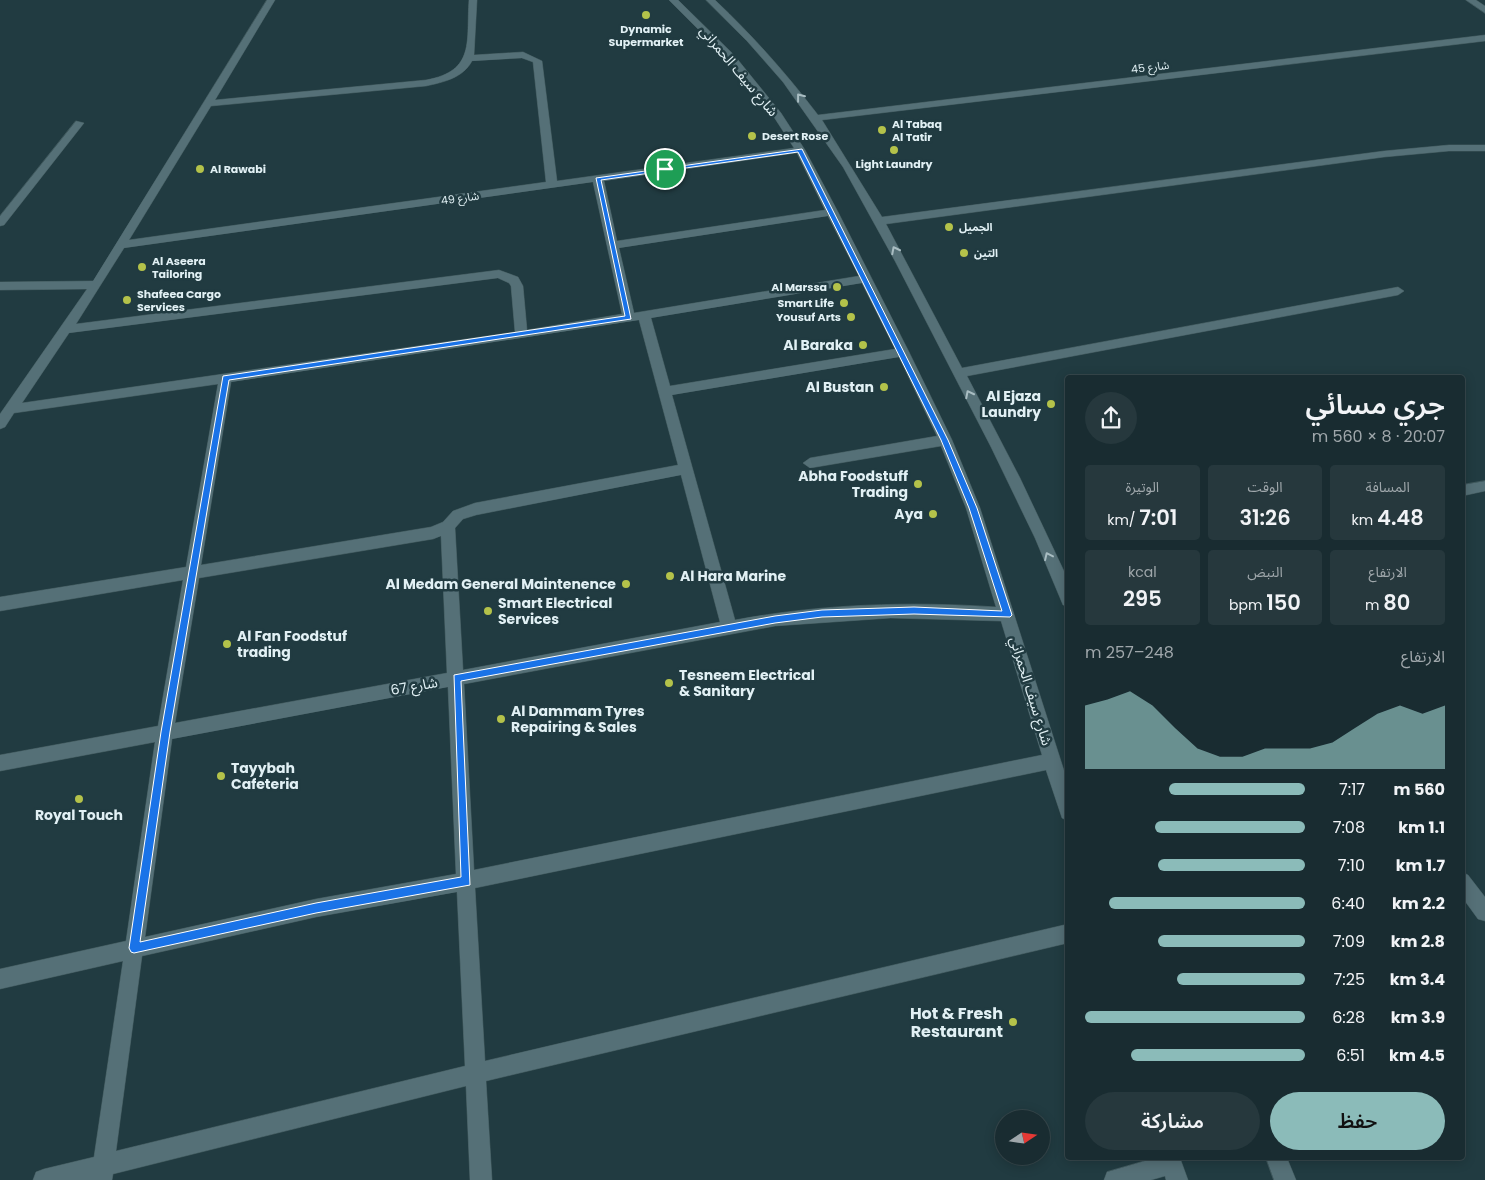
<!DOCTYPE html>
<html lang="ar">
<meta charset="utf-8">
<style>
:root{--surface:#192c31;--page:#26383d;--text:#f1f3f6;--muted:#9fa7ab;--line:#37484d;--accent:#8bbbb9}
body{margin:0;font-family:Poppins,"Noto Sans Arabic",sans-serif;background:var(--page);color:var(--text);direction:rtl;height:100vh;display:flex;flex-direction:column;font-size:19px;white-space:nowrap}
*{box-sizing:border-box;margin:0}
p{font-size:16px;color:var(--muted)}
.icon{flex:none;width:28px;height:28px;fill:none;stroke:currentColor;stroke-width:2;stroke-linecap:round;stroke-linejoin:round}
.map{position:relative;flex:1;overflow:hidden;direction:ltr}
.drawer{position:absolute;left:1065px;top:375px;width:400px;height:785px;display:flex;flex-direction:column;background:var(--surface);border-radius:5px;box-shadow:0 2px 12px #0003,0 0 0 1px var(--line);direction:rtl}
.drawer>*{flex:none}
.needle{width:32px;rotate:77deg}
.fabs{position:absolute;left:995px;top:1110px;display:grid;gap:10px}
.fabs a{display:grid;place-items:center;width:55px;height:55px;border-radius:50%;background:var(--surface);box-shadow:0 2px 12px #0003,0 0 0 1px var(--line);font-size:25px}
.pin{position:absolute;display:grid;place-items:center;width:42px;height:42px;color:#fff;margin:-21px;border:2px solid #fff;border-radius:50%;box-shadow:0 1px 5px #0007}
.round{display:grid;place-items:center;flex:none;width:52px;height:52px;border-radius:26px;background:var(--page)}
.head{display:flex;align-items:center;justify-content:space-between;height:85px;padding:0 20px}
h1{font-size:28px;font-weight:600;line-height:38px}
.figures{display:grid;grid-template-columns:repeat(3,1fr);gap:8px;height:85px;padding:5px 20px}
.figures div{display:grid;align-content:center;border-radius:5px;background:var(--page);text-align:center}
.figures b{font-size:21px;font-weight:600}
.figures small{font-size:14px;font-weight:400}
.figures p{font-size:14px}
.chart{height:140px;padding:10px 20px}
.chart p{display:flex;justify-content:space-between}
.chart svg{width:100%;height:90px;margin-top:5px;fill:var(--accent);opacity:.7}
.button{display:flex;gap:10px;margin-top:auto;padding:10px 20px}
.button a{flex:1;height:58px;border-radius:30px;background:var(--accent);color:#111;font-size:20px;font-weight:600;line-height:58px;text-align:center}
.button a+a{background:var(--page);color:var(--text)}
ul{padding:0 20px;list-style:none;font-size:16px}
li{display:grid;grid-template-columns:80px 60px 1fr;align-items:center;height:38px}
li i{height:12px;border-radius:6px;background:var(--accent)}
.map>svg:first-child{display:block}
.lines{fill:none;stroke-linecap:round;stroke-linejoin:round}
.minor-casing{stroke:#40585c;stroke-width:1}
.minor{fill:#557077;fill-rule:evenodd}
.oneway{stroke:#a9bdc2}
.route{fill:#1a73e8;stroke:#fff;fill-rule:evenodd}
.poi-dot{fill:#b4c24a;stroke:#213b41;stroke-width:2}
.labels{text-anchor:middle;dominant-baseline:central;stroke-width:5;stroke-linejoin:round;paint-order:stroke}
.far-poi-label{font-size:11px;font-weight:bold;fill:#e1f0f4;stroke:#213b41;text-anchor:start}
.far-street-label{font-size:11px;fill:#e1f0f4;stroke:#213b41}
.street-label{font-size:14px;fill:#e1f0f4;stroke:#213b41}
.poi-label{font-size:14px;font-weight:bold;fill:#e1f0f4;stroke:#213b41;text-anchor:end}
.near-poi-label{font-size:16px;font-weight:bold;fill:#e1f0f4;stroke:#213b41;text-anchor:end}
</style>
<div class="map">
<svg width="1485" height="1180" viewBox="0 0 1485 1180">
<rect width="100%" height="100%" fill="#213b41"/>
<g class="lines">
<g class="minor-casing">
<path id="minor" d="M 267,0 L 275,0 L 215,100 L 426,80 C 476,71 466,41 469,0 L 477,0 L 474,55 L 523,52 L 542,61 L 557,181 L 794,148 L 772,114 L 728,59 L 669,0 L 678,0 L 734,55 L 781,113 L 805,150 L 838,212 L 909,352 L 952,440 L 980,508 L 1068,783 L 1068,821 L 1062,818 L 1046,770 L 475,888 L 485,1061 L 1068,924 L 1068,943 L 486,1081 L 492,1180 L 470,1180 L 466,1086 L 113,1174 L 112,1180 L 33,1180 L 36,1172 L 44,1169 L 94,1157 L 123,961 L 0,989 L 0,969 L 126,941 L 155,742 L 0,771 L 0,755 L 158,726 L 183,580 L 0,611 L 0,597 L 186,567 L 218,384 L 14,413 L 5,427 L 0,429 L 0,414 L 87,289 L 0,290 L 0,282 L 93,281 ZM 522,58 L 533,62 L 546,182 L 129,240 L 211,106 L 426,86 C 444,82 463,78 472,61 ZM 797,153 L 825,210 L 617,241 L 604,181 ZM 593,182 L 622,314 L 527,330 L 523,286 L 518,277 L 499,270 L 76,324 L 124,248 ZM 828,216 L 859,276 L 634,313 L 619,248 ZM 498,278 L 509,283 L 511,286 L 515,332 L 22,403 L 69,333 ZM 862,283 L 895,349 L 670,386 L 651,318 ZM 639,320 L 678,465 L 475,503 L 453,511 L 443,522 L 431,527 L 201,565 L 231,382 ZM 899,357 L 937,436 L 810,458 L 803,463 L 810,468 L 941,446 L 966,508 L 996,607 C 909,601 821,604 735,620 L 672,395 ZM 681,475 L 720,622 L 463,670 L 455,528 L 463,519 L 476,515 ZM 441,536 L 447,673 L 175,723 L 199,578 L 433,539 ZM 891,618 L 1001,621 L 1042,755 L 474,870 L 464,684 L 775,626 ZM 448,687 L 456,874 L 316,899 L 145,937 L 172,739 ZM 457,892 L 465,1066 L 116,1151 L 142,956 L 316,917 Z
M 706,0 L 715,0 C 753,36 786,73 818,115 L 1485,35 L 1485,41 L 822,120 L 882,217 L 1384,151 L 1449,145 L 1485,145 L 1485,151 L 1449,151 L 1384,157 L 886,224 L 962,368 L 1398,287 L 1404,291 L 1398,295 L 967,376 L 1020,478 L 1063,569 L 1068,580 L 1068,606 L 1063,605 L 1035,538 L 991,447 L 895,261 L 843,167 L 783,82 L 747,41 Z
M 1466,0 L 1476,0 L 1485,6 L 1485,13 Z
M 76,121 L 84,123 L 4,225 L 0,226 L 0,216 Z
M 1485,481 L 1485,491 L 1462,496 L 1462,485 Z
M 1462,872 L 1468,875 L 1485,897 L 1485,921 L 1478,919 L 1462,897 Z
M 1155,1158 L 1180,1158 L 1188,1180 L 1166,1180 L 1165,1176 L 1151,1180 L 1104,1180 L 1107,1172 Z
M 1266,1158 L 1287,1158 L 1296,1180 L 1274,1180 Z"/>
</g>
<use href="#minor" class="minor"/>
</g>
<defs><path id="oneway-chevron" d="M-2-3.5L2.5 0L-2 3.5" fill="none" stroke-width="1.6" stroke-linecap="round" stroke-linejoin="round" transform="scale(1.25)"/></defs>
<g class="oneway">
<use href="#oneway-chevron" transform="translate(800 97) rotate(-128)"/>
<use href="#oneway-chevron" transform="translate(895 250) rotate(-117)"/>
<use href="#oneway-chevron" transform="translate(969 394) rotate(-117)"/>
<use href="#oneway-chevron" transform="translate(1048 556) rotate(-115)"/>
</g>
<path class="route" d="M 802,149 L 948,440 L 977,508 L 1012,615 L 1010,617 L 914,614 L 822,617 L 775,623 L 461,681 L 470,885 L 316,913 L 134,953 L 131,952 L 129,948 L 161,732 L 223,376 L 625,316 L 596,178 ZM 798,152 L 941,440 L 969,508 L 1002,611 L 914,607 L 822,610 L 775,616 L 454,675 L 461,877 L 316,903 L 140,942 L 170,732 L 229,380 L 631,319 L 601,180 Z"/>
<g class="poi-dot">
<circle cx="646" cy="15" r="5"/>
<circle cx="882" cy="130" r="5"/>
<circle cx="752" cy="136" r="5"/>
<circle cx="894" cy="150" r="5"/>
<circle cx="200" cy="169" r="5"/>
<circle cx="949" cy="227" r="5"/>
<circle cx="964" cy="253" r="5"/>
<circle cx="142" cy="267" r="5"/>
<circle cx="837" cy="287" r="5"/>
<circle cx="127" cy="300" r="5"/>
<circle cx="844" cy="303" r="5"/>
<circle cx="851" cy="317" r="5"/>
<circle cx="863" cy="345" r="5"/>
<circle cx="884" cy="387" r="5"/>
<circle cx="1051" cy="404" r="5"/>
<circle cx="918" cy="484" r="5"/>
<circle cx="933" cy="514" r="5"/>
<circle cx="670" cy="576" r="5"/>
<circle cx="626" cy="584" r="5"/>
<circle cx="488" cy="611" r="5"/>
<circle cx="227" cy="644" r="5"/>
<circle cx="669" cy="683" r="5"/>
<circle cx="501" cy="719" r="5"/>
<circle cx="221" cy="776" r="5"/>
<circle cx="79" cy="799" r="5"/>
<circle cx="1013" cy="1022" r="5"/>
</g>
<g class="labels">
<g class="far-poi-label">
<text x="646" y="29" text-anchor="middle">Dynamic<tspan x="646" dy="13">Supermarket</tspan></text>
<text x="892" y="124">Al Tabaq<tspan x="892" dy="13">Al Tatir</tspan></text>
<text x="762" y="136">Desert Rose</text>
<text x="894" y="164" text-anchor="middle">Light Laundry</text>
<text x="210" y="169">Al Rawabi</text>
<text x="959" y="227">الجميل</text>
<text x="974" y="253">التين</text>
<text x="152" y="261">Al Aseera<tspan x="152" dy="13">Tailoring</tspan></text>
<text x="827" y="287" text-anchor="end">Al Marssa</text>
<text x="137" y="294">Shafeea Cargo<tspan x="137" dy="13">Services</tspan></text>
<text x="834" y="303" text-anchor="end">Smart Life</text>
<text x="841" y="317" text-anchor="end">Yousuf Arts</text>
</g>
<g class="far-street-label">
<text transform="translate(1150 67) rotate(-7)">شارع 45</text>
<text transform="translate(460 198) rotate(-8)">شارع 49</text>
</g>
<g class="street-label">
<text transform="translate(739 71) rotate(50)">شارع سيف الحمراني</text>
<text transform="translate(414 686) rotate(-10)">شارع 67</text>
<text transform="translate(1031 691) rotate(73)">شارع سيف الحمراني</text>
</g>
<g class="poi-label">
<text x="853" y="345">Al Baraka</text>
<text x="874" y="387">Al Bustan</text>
<text x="1041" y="396">Al Ejaza<tspan x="1041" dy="16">Laundry</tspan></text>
<text x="908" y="476">Abha Foodstuff<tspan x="908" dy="16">Trading</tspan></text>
<text x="923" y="514">Aya</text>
<text x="680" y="576" text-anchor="start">Al Hara Marine</text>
<text x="616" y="584">Al Medam General Maintenence</text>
<text x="498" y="603" text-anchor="start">Smart Electrical<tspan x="498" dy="16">Services</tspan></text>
<text x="237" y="636" text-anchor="start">Al Fan Foodstuf<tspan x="237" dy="16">trading</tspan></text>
<text x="679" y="675" text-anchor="start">Tesneem Electrical<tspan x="679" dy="16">&amp; Sanitary</tspan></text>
<text x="511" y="711" text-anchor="start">Al Dammam Tyres<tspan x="511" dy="16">Repairing &amp; Sales</tspan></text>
<text x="231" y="768" text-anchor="start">Tayybah<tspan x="231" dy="16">Cafeteria</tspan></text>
<text x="79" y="815" text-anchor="middle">Royal Touch</text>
</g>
<g class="near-poi-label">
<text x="1003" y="1013">Hot &amp; Fresh<tspan x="1003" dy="18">Restaurant</tspan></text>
</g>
</g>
</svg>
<div class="fabs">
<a><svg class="needle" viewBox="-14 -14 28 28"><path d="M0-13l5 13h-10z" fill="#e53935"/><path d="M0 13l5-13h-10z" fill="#9fa7ab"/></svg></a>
</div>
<div class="pin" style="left:665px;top:169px;background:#1e9e55"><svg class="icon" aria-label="arrive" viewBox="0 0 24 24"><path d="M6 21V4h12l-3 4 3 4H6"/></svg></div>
<section class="drawer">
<div class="head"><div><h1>جري مسائي</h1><p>20:07 · 8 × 560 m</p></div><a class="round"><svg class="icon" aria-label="share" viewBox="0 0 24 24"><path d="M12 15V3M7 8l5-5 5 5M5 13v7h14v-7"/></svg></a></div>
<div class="figures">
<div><p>المسافة</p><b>4.48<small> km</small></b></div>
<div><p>الوقت</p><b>31:26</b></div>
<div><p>الوتيرة</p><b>7:01<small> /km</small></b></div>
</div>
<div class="figures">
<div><p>الارتفاع</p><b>80<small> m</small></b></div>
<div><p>النبض</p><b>150<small> bpm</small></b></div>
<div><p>kcal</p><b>295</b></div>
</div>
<div class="chart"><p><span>الارتفاع</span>248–257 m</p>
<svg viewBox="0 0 160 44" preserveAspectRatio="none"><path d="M0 44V13L10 10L20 6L30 13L40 24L50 34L60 38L70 38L80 34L90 34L100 34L110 31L120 24L130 17L140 13L150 17L160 13V44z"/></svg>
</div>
<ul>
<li><b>560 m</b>7:17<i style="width:62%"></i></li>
<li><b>1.1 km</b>7:08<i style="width:68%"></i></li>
<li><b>1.7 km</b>7:10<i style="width:67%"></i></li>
<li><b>2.2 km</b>6:40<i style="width:89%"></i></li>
<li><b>2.8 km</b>7:09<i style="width:67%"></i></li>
<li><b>3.4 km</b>7:25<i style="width:58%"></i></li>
<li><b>3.9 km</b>6:28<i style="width:100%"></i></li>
<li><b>4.5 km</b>6:51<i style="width:79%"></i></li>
</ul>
<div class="button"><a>حفظ</a><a>مشاركة</a></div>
</section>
</div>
